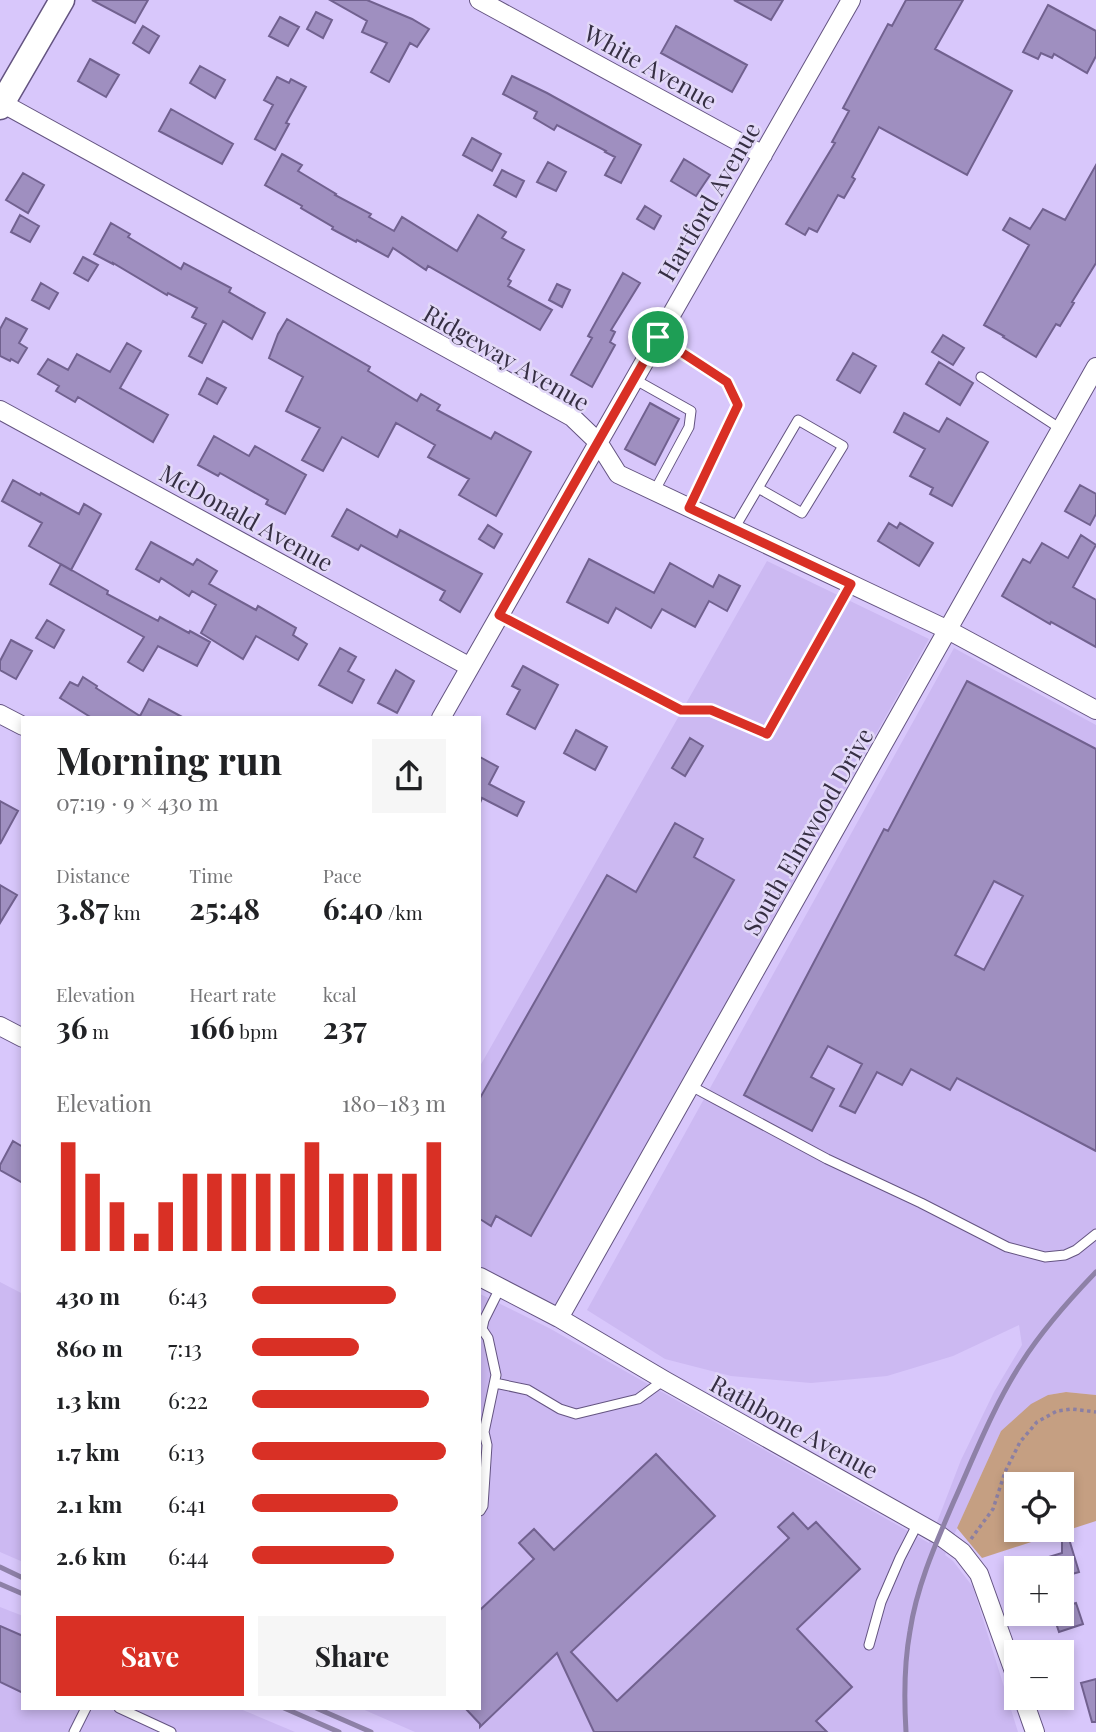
<!DOCTYPE html>
<meta charset="utf-8">
<style>
:root{--surface:#fff;--page:#f6f6f6;--text:#202124;--muted:#757577;--accent:#d93025}
body{margin:0;font-family:"Playfair Display",serif;background:var(--page);color:var(--text);height:100vh;display:flex;flex-direction:column;font-size:26px;white-space:nowrap}
*{box-sizing:border-box;margin:0}
p{font-size:23px;color:var(--muted)}
.icon{flex:none;width:38px;height:38px;fill:none;stroke:currentColor;stroke-width:2;stroke-linecap:round;stroke-linejoin:round}
.map{position:relative;flex:1;overflow:hidden}
.drawer{position:absolute;left:21px;top:716px;width:460px;height:994px;display:flex;flex-direction:column;background:var(--surface);border-radius:0px;box-shadow:0 4px 10px #0003}
.drawer>*{flex:none}
.buttons{position:absolute;left:1004px;top:1472px;display:grid;gap:14px}
.buttons a{display:grid;place-items:center;width:70px;height:70px;border-radius:0px;background:var(--surface);box-shadow:0 4px 10px #0003;font-size:35px}
.pin{position:absolute;display:grid;place-items:center;width:60px;height:60px;color:#fff;margin:-30px;border:4px solid #fff;border-radius:50%;box-shadow:0 2px 7px #0007}
.round{display:grid;place-items:center;flex:none;width:74px;height:74px;border-radius:0px;background:var(--page)}
.summary{display:flex;align-items:center;justify-content:space-between;height:119px;padding:0 35px}
h1{font-size:38px;font-weight:700;line-height:52px}
.stats{display:grid;grid-template-columns:repeat(3,1fr);gap:10px;height:119px;padding:7px 35px}
.stats div{display:grid;align-content:center}
.stats b{font-size:30px;font-weight:700}
.stats small{font-size:19px;font-weight:400}
.stats p{font-size:19px}
.chart{height:196px;padding:14px 35px}
.chart p{display:flex;justify-content:space-between}
.chart svg{width:100%;height:126px;margin-top:7px;stroke:var(--accent);stroke-width:6}
.button{display:flex;gap:14px;margin-top:auto;padding:14px 35px}
.button a{flex:1;height:80px;border-radius:0px;background:var(--accent);color:#fff;font-size:28px;font-weight:700;line-height:80px;text-align:center}
.button a+a{background:var(--page);color:var(--text)}
ul{padding:0 35px;list-style:none;font-size:23px}
li{display:grid;grid-template-columns:112px 84px 1fr;align-items:center;height:52px}
li i{height:18px;border-radius:9px;background:var(--accent)}
.map>svg:first-child{display:block}
.built{fill:#ccb9f2}
.green{fill:#c59f82;fill-rule:evenodd}
.building{fill:#9f8fc0;stroke:#71618f;stroke-width:2;fill-rule:evenodd}
.lines{fill:none;stroke-linecap:round;stroke-linejoin:round}
.lane-casing{stroke:#645481;stroke-width:11}
.street-casing{stroke:#645481;stroke-width:20}
.secondary-casing{stroke:#645481;stroke-width:27}
.path{stroke:#8b7fa3;stroke-width:3.5;stroke-dasharray:3.5 3.5;stroke-linecap:butt}
.lane{stroke:#fff;stroke-width:9}
.street{stroke:#fff;stroke-width:18}
.secondary{stroke:#fff;stroke-width:24}
.rail{stroke:#8e81a7;stroke-width:5}
.route-casing{stroke:#fff;stroke-width:14}
.route{stroke:#d93025;stroke-width:9}
.labels{text-anchor:middle;dominant-baseline:central;stroke-width:5;stroke-linejoin:round;paint-order:stroke}
.street-label{font-size:24px;fill:#362f43;stroke:#e2d8f8}
</style>
<div class="map">
<svg width="1096" height="1732" viewBox="0 0 1096 1732">
<rect width="100%" height="100%" fill="#d8c7fb"/>
<path class="built" d="M 767,561 L 929,639 L 555,1308 L 480,1269 L 480,1066 Z
M 954,648 L 1096,725 L 1096,1395 L 1066,1392 L 1048,1395 L 1001,1431 L 945,1555 L 953,1561 L 973,1587 L 1018,1732 L 415,1732 L 360,1708 L 480,1708 L 480,1294 L 549,1328 L 929,1543 L 961,1460 L 994,1392 L 1022,1345 L 1019,1325 L 953,1356 L 887,1376 L 811,1383 L 731,1376 L 665,1359 L 587,1310 Z
M 0,1282 L 23,1294 L 23,1562 L 0,1552 Z
M 0,1607 L 23,1616 L 23,1708 L 238,1708 L 295,1732 L 0,1732 Z"/>
<path class="green" d="M 1066,1392 L 1096,1395 L 1096,1521 L 982,1558 L 957,1528 L 1001,1431 L 1031,1404 L 1048,1395 ZM 1017,1484 L 1062,1484 L 1062,1530 L 1017,1530 Z"/>
<path class="building" d="M 92,0 L 148,0 L 135,23 Z
M 330,0 L 367,0 L 412,19 L 429,29 L 417,47 L 410,43 L 389,82 L 371,72 L 387,43 L 362,32 L 367,21 Z
M 734,0 L 783,0 L 771,20 Z
M 906,0 L 963,0 L 935,49 L 1012,91 L 967,175 L 879,127 L 852,177 L 855,179 L 844,198 L 838,195 L 817,232 L 809,228 L 805,235 L 786,224 L 835,143 L 832,142 L 849,111 L 843,108 L 888,24 L 892,26 Z
M 1048,5 L 1096,31 L 1096,56 L 1087,73 L 1054,54 L 1052,58 L 1041,53 L 1038,59 L 1023,52 Z
M 316,12 L 332,20 L 323,38 L 307,29 Z
M 280,17 L 299,27 L 288,46 L 269,36 Z
M 143,26 L 159,36 L 149,53 L 133,43 Z
M 676,26 L 747,65 L 732,92 L 661,53 Z
M 90,59 L 119,75 L 106,97 L 78,81 Z
M 200,66 L 225,80 L 215,98 L 190,83 Z
M 512,76 L 547,93 L 641,145 L 621,183 L 605,175 L 615,157 L 605,152 L 606,151 L 557,125 L 554,130 L 534,118 L 537,112 L 503,94 Z
M 277,77 L 289,83 L 291,79 L 306,87 L 286,123 L 289,124 L 275,150 L 255,139 L 273,105 L 264,100 Z
M 171,109 L 233,144 L 222,164 L 159,131 Z
M 472,138 L 501,154 L 492,171 L 463,155 Z
M 282,154 L 302,165 L 298,171 L 336,194 L 335,195 L 371,214 L 369,217 L 394,231 L 402,217 L 457,251 L 478,215 L 506,232 L 502,238 L 524,250 L 508,279 L 511,281 L 508,286 L 552,310 L 540,330 L 428,266 L 426,270 L 393,248 L 388,257 L 357,240 L 356,242 L 332,229 L 333,227 L 301,208 L 302,206 L 265,185 Z
M 684,159 L 710,175 L 696,196 L 671,181 Z
M 548,162 L 566,172 L 556,191 L 537,182 Z
M 1096,165 L 1096,263 L 1072,302 L 1074,303 L 1060,326 L 1056,324 L 1036,357 L 1003,337 L 1004,336 L 984,325 L 1029,245 L 1003,230 L 1010,218 L 1030,229 L 1043,209 L 1065,220 Z
M 502,170 L 524,181 L 516,197 L 494,185 Z
M 23,173 L 44,185 L 28,213 L 6,200 Z
M 645,206 L 661,216 L 654,229 L 637,219 Z
M 20,215 L 39,226 L 30,242 L 11,232 Z
M 111,223 L 130,234 L 128,237 L 181,269 L 184,263 L 231,288 L 229,292 L 265,313 L 252,339 L 223,321 L 202,363 L 189,356 L 206,324 L 192,317 L 197,308 L 168,293 L 167,295 L 113,263 L 113,264 L 94,254 Z
M 83,257 L 98,265 L 88,281 L 74,273 Z
M 623,273 L 640,283 L 611,330 L 615,332 L 610,342 L 615,345 L 592,387 L 571,375 L 592,338 L 588,336 Z
M 41,283 L 58,293 L 49,309 L 32,300 Z
M 557,284 L 570,290 L 562,307 L 549,300 Z
M 6,318 L 27,329 L 19,343 L 27,348 L 18,363 L 11,359 L 10,361 L 0,356 L 0,329 Z
M 287,319 L 370,367 L 368,371 L 417,401 L 421,394 L 440,405 L 437,410 L 491,439 L 495,432 L 531,452 L 496,516 L 459,495 L 469,479 L 428,457 L 435,445 L 396,423 L 378,457 L 342,437 L 323,471 L 302,460 L 320,428 L 286,411 L 303,377 L 269,358 L 278,334 Z
M 943,335 L 964,348 L 953,365 L 932,352 Z
M 127,343 L 141,351 L 120,388 L 168,415 L 153,442 L 78,397 L 75,402 L 56,391 L 59,386 L 38,374 L 48,359 L 68,370 L 77,354 L 110,372 Z
M 853,353 L 876,366 L 860,393 L 837,380 Z
M 939,362 L 973,383 L 960,405 L 926,384 Z
M 207,378 L 226,388 L 217,404 L 199,394 Z
M 650,403 L 679,419 L 655,465 L 625,449 Z
M 904,413 L 939,432 L 947,418 L 988,442 L 952,506 L 930,494 L 933,488 L 910,476 L 925,449 L 894,432 Z
M 214,436 L 249,456 L 255,446 L 306,475 L 285,514 L 266,504 L 268,500 L 220,473 L 218,476 L 198,465 Z
M 13,480 L 40,495 L 41,493 L 79,514 L 84,504 L 101,514 L 71,570 L 29,546 L 42,523 L 2,501 Z
M 1080,485 L 1096,494 L 1096,514 L 1090,525 L 1065,511 Z
M 347,509 L 397,537 L 400,530 L 482,574 L 460,612 L 440,600 L 445,591 L 361,545 L 358,550 L 332,536 Z
M 889,523 L 897,528 L 900,523 L 933,543 L 919,566 L 878,541 Z
M 488,525 L 502,534 L 494,548 L 479,539 Z
M 1081,535 L 1096,545 L 1073,587 L 1096,600 L 1096,647 L 1051,622 L 1050,624 L 1002,596 L 1023,559 L 1030,563 L 1042,543 L 1068,558 Z
M 151,542 L 193,565 L 197,559 L 217,571 L 209,584 L 256,610 L 258,606 L 296,628 L 293,635 L 307,644 L 298,660 L 256,636 L 243,659 L 201,633 L 216,605 L 192,591 L 189,596 L 161,578 L 159,582 L 136,569 Z
M 589,559 L 654,593 L 670,563 L 713,587 L 719,575 L 740,586 L 727,611 L 709,601 L 695,627 L 662,609 L 651,628 L 616,608 L 608,623 L 567,602 Z
M 61,564 L 108,591 L 107,594 L 158,621 L 160,617 L 189,633 L 190,631 L 210,642 L 197,666 L 158,646 L 143,671 L 128,662 L 144,637 L 50,584 Z
M 47,620 L 64,630 L 54,648 L 36,638 Z
M 11,640 L 32,651 L 16,679 L 0,670 L 0,661 Z
M 340,648 L 356,657 L 348,671 L 364,680 L 352,703 L 319,685 Z
M 523,666 L 558,685 L 535,729 L 507,714 L 520,690 L 512,686 Z
M 396,670 L 414,681 L 397,713 L 378,703 Z
M 83,677 L 97,686 L 96,688 L 140,716 L 149,699 L 184,718 L 92,718 L 60,698 L 70,682 L 78,686 Z
M 967,681 L 1096,749 L 1096,1151 L 957,1078 L 950,1090 L 911,1069 L 902,1085 L 877,1072 L 855,1113 L 840,1106 L 862,1064 L 828,1046 L 811,1077 L 834,1089 L 812,1131 L 744,1095 L 884,829 L 888,831 ZM 994,881 L 1023,896 L 984,970 L 955,955 Z
M 576,730 L 607,747 L 595,770 L 564,753 Z
M 690,738 L 703,746 L 685,776 L 672,768 Z
M 480,757 L 498,767 L 489,784 L 524,802 L 517,816 L 482,798 L 480,803 Z
M 0,801 L 18,811 L 0,844 Z
M 675,823 L 703,839 L 694,857 L 734,880 L 531,1236 L 496,1216 L 491,1226 L 480,1219 L 480,1098 L 607,875 L 636,892 Z
M 0,885 L 17,895 L 0,923 Z
M 13,1141 L 23,1147 L 23,1183 L 0,1170 L 0,1165 Z
M 656,1454 L 715,1516 L 571,1652 L 617,1701 L 789,1538 L 778,1527 L 793,1513 L 808,1529 L 816,1522 L 860,1569 L 797,1629 L 852,1687 L 816,1721 L 827,1732 L 594,1732 L 557,1653 L 480,1727 L 480,1724 L 465,1708 L 480,1708 L 480,1610 L 534,1559 L 519,1543 L 534,1529 L 554,1550 Z
M 1066,1529 L 1079,1572 L 1062,1577 L 1062,1568 L 1027,1568 L 1026,1564 L 1062,1553 L 1062,1530 Z
M 1076,1603 L 1083,1624 L 1059,1632 L 1053,1614 L 1062,1614 L 1062,1607 Z
M 0,1626 L 23,1636 L 23,1693 L 0,1682 Z
M 1096,1679 L 1096,1722 L 1092,1722 L 1081,1683 Z"/>
<g class="lines">
<g class="lane-casing">
<path id="lane" d="M 658,337 L 727,382 L 738,405 L 689,508
M 981,377 L 1061,429
M 634,379 L 691,411 L 689,427 L 654,492
M 734,529 L 798,420 L 843,446 L 802,513 L 758,488
M 499,615 L 681,710 L 711,710 L 767,734 L 851,584
M 691,1086 L 827,1159 L 921,1203 L 1007,1247 L 1045,1257 L 1065,1255 L 1076,1250 L 1096,1234
M 495,1383 L 528,1390 L 560,1409 L 576,1414 L 638,1399 L 664,1380
M 480,1511 L 483,1506 L 487,1445 L 484,1432 L 496,1375 L 488,1338 L 482,1329 L 484,1320 L 500,1288
M 869,1645 L 881,1602 L 900,1558 L 918,1523
M 119,1708 L 171,1732
M 74,1732 L 86,1708"/>
</g>
<g class="street-casing">
<path id="street" d="M 479,0 L 763,155
M 0,102 L 572,417 L 598,442 L 618,474 L 948,630 L 1096,710
M 0,410 L 470,667
M 0,714 L 23,726
M 441,718 L 851,0
M 0,1026 L 23,1038
M 480,1277 L 559,1318 L 664,1380 L 939,1535 L 962,1552 L 979,1574 L 1017,1680
M 559,1318 L 1096,367
M 1023,1698 L 1035,1732"/>
</g>
<g class="secondary-casing">
<path id="secondary" d="M 0,107 L 62,0"/>
</g>
<path class="path" d="M 971,1539 L 993,1509 L 1005,1472 L 1020,1442 L 1037,1422 L 1057,1411 L 1072,1409 L 1096,1412"/>
<use href="#lane" class="lane"/>
<use href="#street" class="street"/>
<use href="#secondary" class="secondary"/>
<path class="rail" d="M 0,1567 L 23,1578
M 0,1584 L 23,1594
M 284,1708 L 339,1732
M 316,1708 L 371,1732
M 906,1732 C 904,1699 904,1664 910,1631 C 917,1585 936,1543 954,1501 C 975,1454 994,1405 1022,1362 C 1043,1329 1069,1300 1096,1272"/>
</g>
<g class="lines">
<g class="route-casing">
<path id="route" d="M 658,337 L 727,382 L 738,405 L 689,508 L 851,584 L 767,734 L 711,710 L 681,710 L 499,615 Z"/>
</g>
<use href="#route" class="route"/>
</g>
<g class="labels">
<g class="street-label">
<text transform="translate(651 66) rotate(29)">White Avenue</text>
<text transform="translate(708 201) rotate(-60)">Hartford Avenue</text>
<text transform="translate(507 357) rotate(30)">Ridgeway Avenue</text>
<text transform="translate(247 517) rotate(29)">McDonald Avenue</text>
<text transform="translate(807 831) rotate(-60)">South Elmwood Drive</text>
<text transform="translate(795 1426) rotate(29)">Rathbone Avenue</text>
</g>
</g>
</svg>
<div class="buttons">
<a><svg class="icon" aria-label="locate" viewBox="0 0 24 24"><circle cx="12" cy="12" r="6"/><path d="M12 2v4M12 18v4M2 12h4M18 12h4"/></svg></a>
<a>+</a>
<a>−</a>
</div>
<div class="pin" style="left:658px;top:337px;background:#1e9e55"><svg class="icon" aria-label="arrive" viewBox="0 0 24 24"><path d="M6 21V4h12l-3 4 3 4H6"/></svg></div>
<section class="drawer">
<div class="summary"><div><h1>Morning run</h1><p>07:19 · 9 × 430 m</p></div><a class="round"><svg class="icon" aria-label="share" viewBox="0 0 24 24"><path d="M12 15V3M7 8l5-5 5 5M5 13v7h14v-7"/></svg></a></div>
<div class="stats">
<div><p>Distance</p><b>3.87<small> km</small></b></div>
<div><p>Time</p><b>25:48</b></div>
<div><p>Pace</p><b>6:40<small> /km</small></b></div>
</div>
<div class="stats">
<div><p>Elevation</p><b>36<small> m</small></b></div>
<div><p>Heart rate</p><b>166<small> bpm</small></b></div>
<div><p>kcal</p><b>237</b></div>
</div>
<div class="chart"><p><span>Elevation</span>180–183 m</p>
<svg viewBox="0 0 160 44" preserveAspectRatio="none"><path d="M5 44V6M15 44V17M25 44V27M35 44V38M45 44V27M55 44V17M65 44V17M75 44V17M85 44V17M95 44V17M105 44V6M115 44V17M125 44V17M135 44V17M145 44V17M155 44V6"/></svg>
</div>
<ul>
<li><b>430 m</b>6:43<i style="width:74%"></i></li>
<li><b>860 m</b>7:13<i style="width:55%"></i></li>
<li><b>1.3 km</b>6:22<i style="width:91%"></i></li>
<li><b>1.7 km</b>6:13<i style="width:100%"></i></li>
<li><b>2.1 km</b>6:41<i style="width:75%"></i></li>
<li><b>2.6 km</b>6:44<i style="width:73%"></i></li>
</ul>
<div class="button"><a>Save</a><a>Share</a></div>
</section>
</div>
